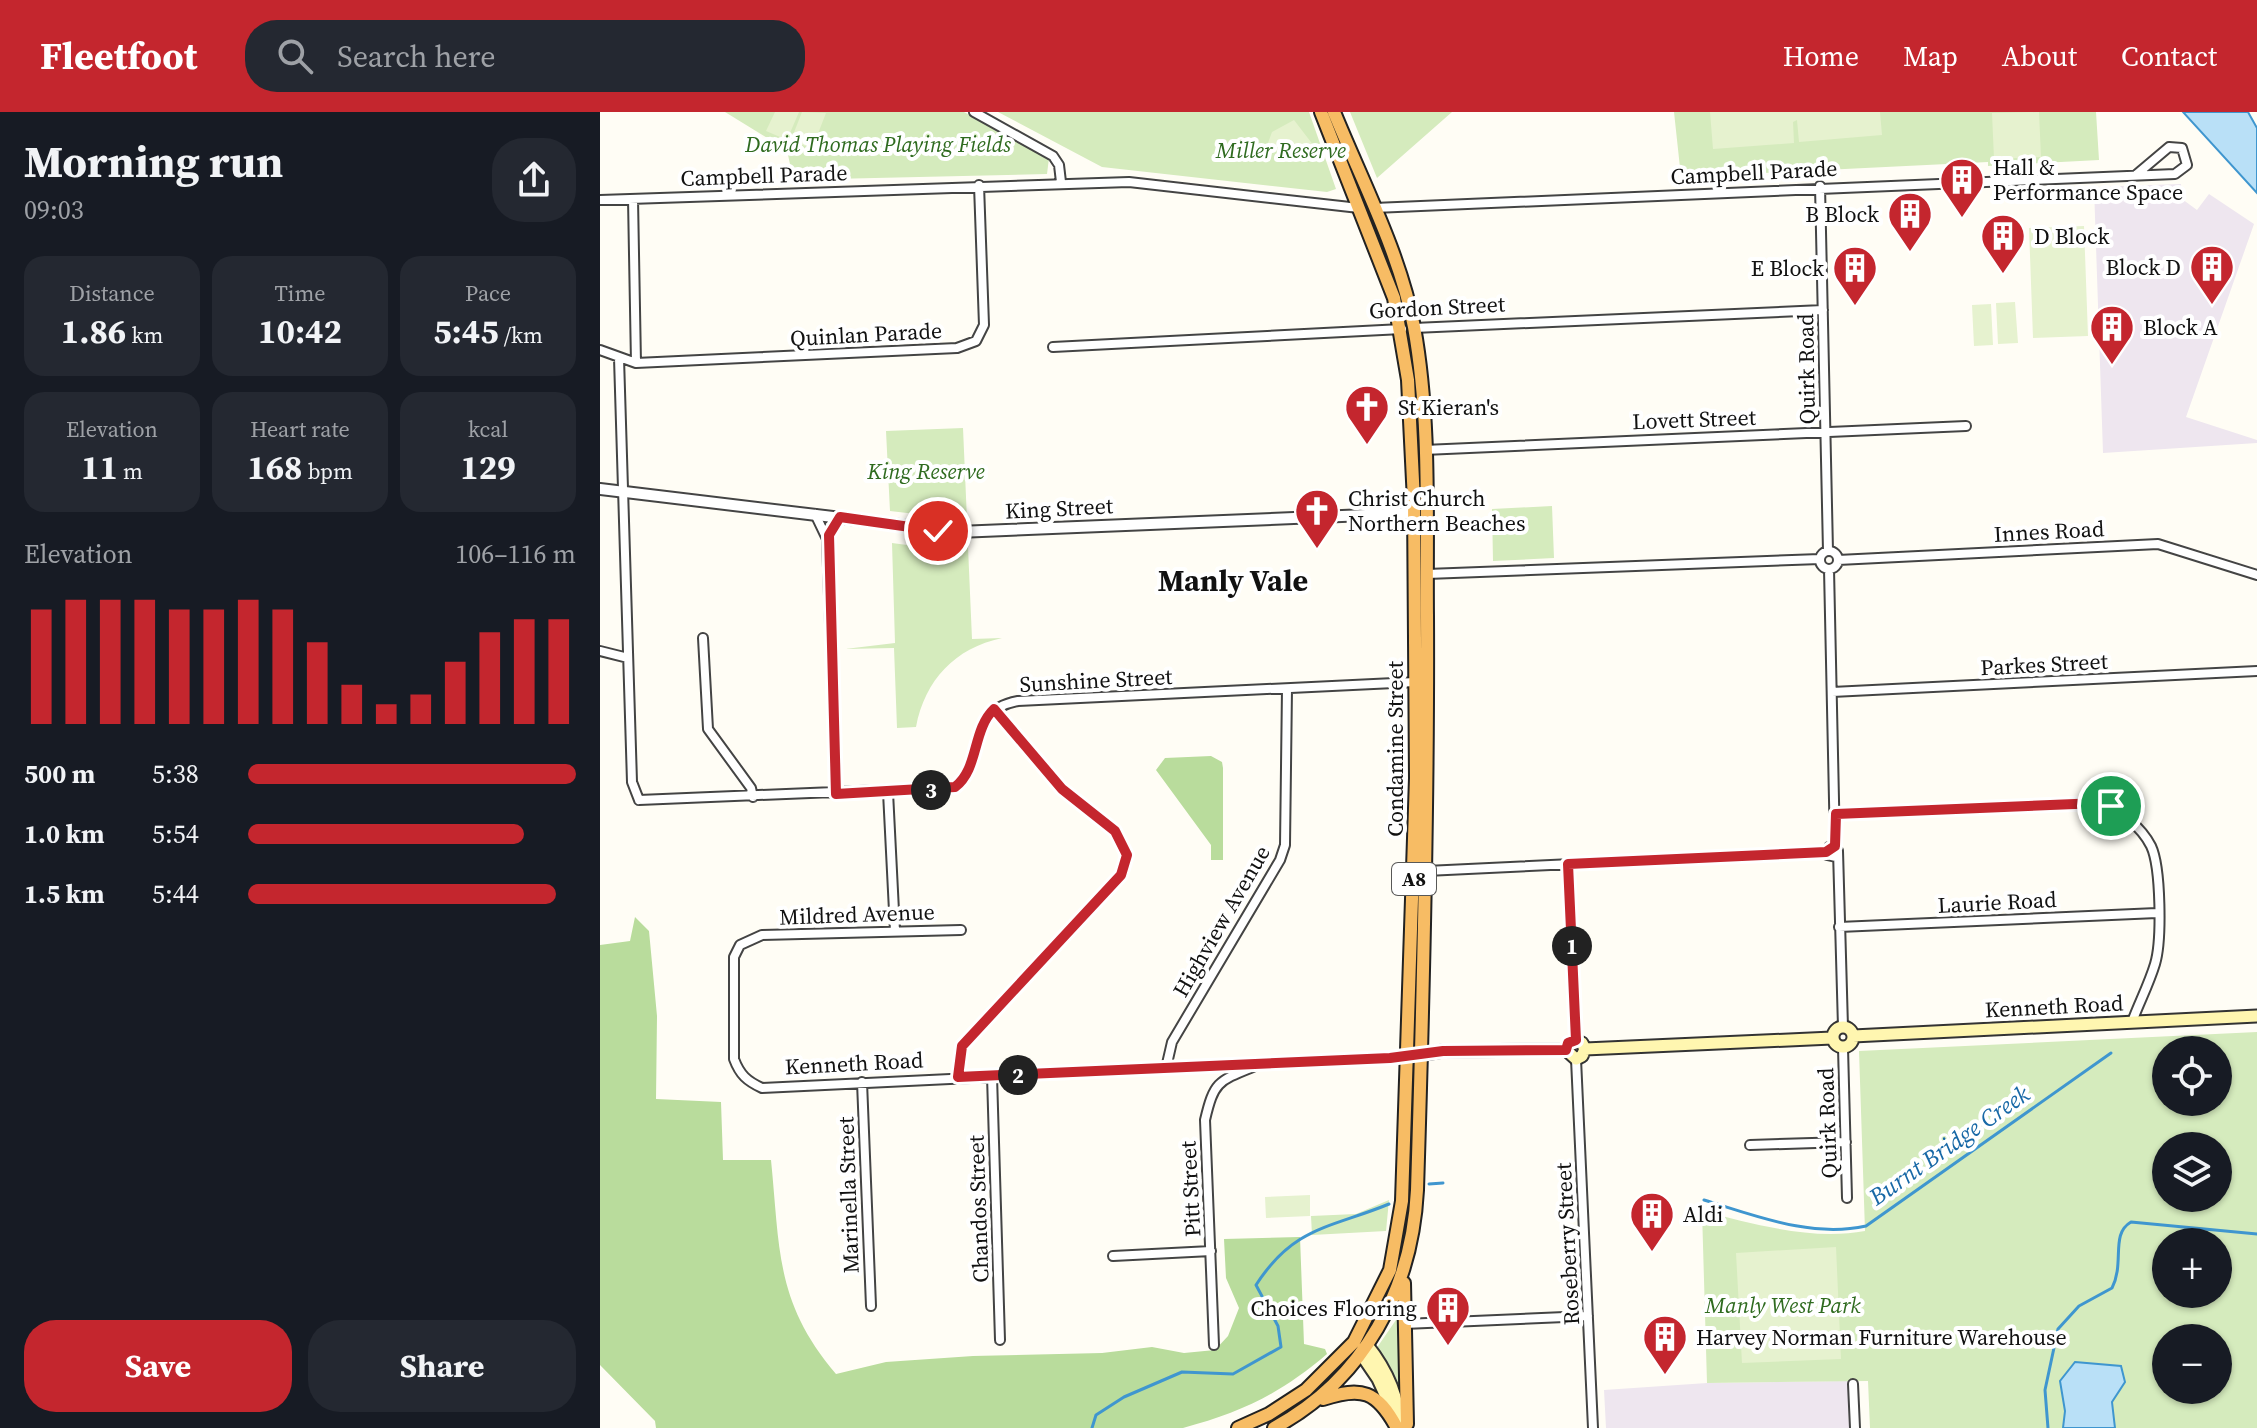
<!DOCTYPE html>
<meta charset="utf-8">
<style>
:root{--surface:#171b24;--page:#242831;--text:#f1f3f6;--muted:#9ea1a6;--accent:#c4262e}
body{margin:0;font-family:"Source Serif 4",serif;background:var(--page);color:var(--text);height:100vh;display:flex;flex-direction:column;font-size:30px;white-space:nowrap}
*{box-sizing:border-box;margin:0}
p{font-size:26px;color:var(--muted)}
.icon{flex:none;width:44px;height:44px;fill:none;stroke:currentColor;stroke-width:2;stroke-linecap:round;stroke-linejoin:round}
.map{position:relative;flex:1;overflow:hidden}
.panel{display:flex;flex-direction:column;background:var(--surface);width:600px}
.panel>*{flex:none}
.tools{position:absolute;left:1552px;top:924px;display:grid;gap:16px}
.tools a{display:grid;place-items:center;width:80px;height:80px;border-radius:50%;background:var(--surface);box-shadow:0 2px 6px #0004;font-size:40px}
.pin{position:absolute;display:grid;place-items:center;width:68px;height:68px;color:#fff;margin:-34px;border:4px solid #fff;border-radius:50%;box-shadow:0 2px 8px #0007}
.km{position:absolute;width:40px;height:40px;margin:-20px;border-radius:50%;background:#222;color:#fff;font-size:22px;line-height:40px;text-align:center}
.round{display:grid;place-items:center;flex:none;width:84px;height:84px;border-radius:32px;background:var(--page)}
.summary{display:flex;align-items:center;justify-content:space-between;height:136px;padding:0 24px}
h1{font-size:44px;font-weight:700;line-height:60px}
.metrics{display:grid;grid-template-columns:repeat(3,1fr);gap:12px;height:136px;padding:8px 24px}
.metrics div{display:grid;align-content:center;border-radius:20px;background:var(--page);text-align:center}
.metrics b{font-size:34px;font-weight:700}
.metrics small{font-size:22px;font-weight:400}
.metrics p{font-size:22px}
.chart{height:224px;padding:16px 24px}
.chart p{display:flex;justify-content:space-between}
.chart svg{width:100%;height:144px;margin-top:8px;stroke:var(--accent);stroke-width:6}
.action{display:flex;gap:16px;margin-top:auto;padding:16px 24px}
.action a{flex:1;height:92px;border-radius:32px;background:var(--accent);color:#fff;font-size:32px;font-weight:700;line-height:92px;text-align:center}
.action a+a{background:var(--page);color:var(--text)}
ul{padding:0 24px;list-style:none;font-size:26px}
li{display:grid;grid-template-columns:128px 96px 1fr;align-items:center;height:60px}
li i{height:20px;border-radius:10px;background:var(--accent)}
header{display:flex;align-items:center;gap:48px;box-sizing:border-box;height:112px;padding:0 40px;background:var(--accent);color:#fff}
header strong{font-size:38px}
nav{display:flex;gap:44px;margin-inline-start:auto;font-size:28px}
.search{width:560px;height:72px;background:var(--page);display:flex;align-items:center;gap:20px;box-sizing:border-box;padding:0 28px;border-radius:32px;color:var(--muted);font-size:30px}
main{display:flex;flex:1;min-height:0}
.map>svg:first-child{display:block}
.industrial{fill:#eee6ef}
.green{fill:#d5ebbd;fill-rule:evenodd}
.forest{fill:#b9dc9c}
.pitch{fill:#e6f2cf}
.water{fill:#b9e0f7;stroke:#3f96cf;stroke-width:2}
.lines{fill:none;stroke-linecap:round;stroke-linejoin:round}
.stream{stroke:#3f96cf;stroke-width:3}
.minor-casing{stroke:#444;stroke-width:12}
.tertiary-casing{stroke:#444;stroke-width:14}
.secondary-casing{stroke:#333;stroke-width:15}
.trunk-casing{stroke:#222;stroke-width:16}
.minor{stroke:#fff;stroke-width:8}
.tertiary{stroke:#fff;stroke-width:10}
.secondary{stroke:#fff6b0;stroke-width:11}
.trunk{stroke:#f7bc64;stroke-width:12}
.route-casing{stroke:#fff;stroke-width:16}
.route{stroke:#c4262e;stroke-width:10}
.labels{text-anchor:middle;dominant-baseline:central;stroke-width:8;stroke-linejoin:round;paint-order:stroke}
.shield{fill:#fff;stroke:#585858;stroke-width:2}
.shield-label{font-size:20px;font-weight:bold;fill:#111}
.park-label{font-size:22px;font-style:italic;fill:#2f6b1f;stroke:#fff}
.poi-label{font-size:22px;fill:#111;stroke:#fff;text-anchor:start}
.street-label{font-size:22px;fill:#111;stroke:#fff}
.water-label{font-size:24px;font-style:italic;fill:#1768a6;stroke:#fff}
.district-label{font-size:30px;font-weight:bold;fill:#111;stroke:#fff}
</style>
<header>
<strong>Fleetfoot</strong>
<div class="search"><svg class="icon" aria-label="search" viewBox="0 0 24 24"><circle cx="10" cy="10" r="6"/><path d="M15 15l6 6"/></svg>Search here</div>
<nav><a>Home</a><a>Map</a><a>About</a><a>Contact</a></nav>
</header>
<main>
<section class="panel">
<div class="summary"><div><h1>Morning run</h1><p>09:03</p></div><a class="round"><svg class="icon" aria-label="share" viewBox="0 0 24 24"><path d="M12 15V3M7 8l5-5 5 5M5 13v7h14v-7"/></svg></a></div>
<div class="metrics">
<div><p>Distance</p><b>1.86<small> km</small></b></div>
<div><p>Time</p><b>10:42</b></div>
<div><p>Pace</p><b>5:45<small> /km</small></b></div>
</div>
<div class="metrics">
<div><p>Elevation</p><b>11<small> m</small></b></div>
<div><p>Heart rate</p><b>168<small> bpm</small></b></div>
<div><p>kcal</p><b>129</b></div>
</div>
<div class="chart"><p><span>Elevation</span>106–116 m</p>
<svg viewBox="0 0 160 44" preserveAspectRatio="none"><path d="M5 44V9M15 44V6M25 44V6M35 44V6M45 44V9M55 44V9M65 44V6M75 44V9M85 44V19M95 44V32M105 44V38M115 44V35M125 44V25M135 44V16M145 44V12M155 44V12"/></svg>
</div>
<ul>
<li><b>500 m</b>5:38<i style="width:100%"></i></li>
<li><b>1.0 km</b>5:54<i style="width:84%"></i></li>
<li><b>1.5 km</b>5:44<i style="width:94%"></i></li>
</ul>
<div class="action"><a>Save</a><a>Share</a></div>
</section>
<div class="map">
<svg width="1657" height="1316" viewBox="0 0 1657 1316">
<rect width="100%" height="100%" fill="#fffdf5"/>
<path class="industrial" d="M 1581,72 L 1582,87 L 1597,98 L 1609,82 L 1654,112 L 1586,305 L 1657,328 L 1657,331 L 1503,341 L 1494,75 Z
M 1248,1269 L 1249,1316 L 1006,1316 L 1004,1278 L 1107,1271 Z"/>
<path class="green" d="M 125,0 L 364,0 L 449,46 L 447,62 L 231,67 L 191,57 L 187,38 Z
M 398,0 L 709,0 L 736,77 L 727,80 L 502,55 Z
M 750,0 L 852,0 L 777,66 Z
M 1074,0 L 1496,0 L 1499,48 L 1388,54 L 1388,50 L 1081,65 Z
M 363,316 L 367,408 L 290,399 L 286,319 Z
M 952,394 L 954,446 L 893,449 L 892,397 Z
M 292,431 L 337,437 L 368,435 L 372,527 L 402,526 C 355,536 325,568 316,615 L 297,616 L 294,536 L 245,537 L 295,531 Z
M 1657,920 L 1657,1316 L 1270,1316 L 1268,1269 L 1107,1271 L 1102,1099 C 1154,1112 1212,1129 1265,1119 L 1259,939 ZM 1566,938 L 1618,938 L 1618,990 L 1566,990 ZM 1566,1034 L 1618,1034 L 1618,1086 L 1566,1086 ZM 1566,1130 L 1618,1130 L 1618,1182 L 1566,1182 ZM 1566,1226 L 1618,1226 L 1618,1278 L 1566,1278 Z
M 789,1088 L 786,1119 L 712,1123 L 711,1104 L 756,1102 Z
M 798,1205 L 801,1215 L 802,1279 L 798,1279 L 776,1237 Z"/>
<path class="forest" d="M 611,644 L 622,650 L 623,656 L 623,748 L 611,748 L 611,733 L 556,658 L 565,646 Z
M 35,805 L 49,819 L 57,904 L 56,987 L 121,990 L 123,1048 L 171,1048 C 180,1137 175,1190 236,1262 L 286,1250 L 373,1244 L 502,1241 L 552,1235 L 584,1241 L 615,1238 L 628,1224 L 639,1196 L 626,1166 L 624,1127 L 700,1125 L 704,1232 L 725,1237 L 727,1242 C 680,1282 642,1300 583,1316 L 56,1316 L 55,1309 L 0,1253 L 0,833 L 30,829 Z"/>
<path class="pitch" d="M 175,0 L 199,0 L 187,28 L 166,19 Z
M 202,0 L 226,1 L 212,37 L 191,28 Z
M 1110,0 L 1280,0 L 1282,23 L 1199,30 L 1197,8 L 1193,10 L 1194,31 L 1113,37 Z
M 1439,0 L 1441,45 L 1394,47 L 1392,1 Z
M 694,8 L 717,38 L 702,47 L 690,36 L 675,40 L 668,31 L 672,20 Z
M 1484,114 L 1488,224 L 1433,226 L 1429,116 Z
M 1415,190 L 1418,231 L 1398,232 L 1396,191 Z
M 1391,192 L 1393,233 L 1374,234 L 1372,193 Z
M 710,1083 L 710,1104 L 666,1106 L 665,1085 Z
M 1236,1135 L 1241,1247 L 1142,1251 L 1136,1141 Z"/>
<path class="water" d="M 1583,0 L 1648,0 L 1657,16 L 1657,81 Z
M 1475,1250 L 1521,1254 L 1525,1270 L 1512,1290 L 1515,1316 L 1463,1316 L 1465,1299 L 1460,1269 Z"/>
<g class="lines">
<path class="stream" d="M 829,1072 L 843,1071
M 1104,1088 C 1157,1104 1211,1126 1266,1114 L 1511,941
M 492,1316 L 496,1303 L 524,1285 L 582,1260 L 633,1262 L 681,1235 L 678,1214 L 656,1173 C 694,1114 731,1116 789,1092
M 1448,1316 L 1445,1278 L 1458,1217 L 1479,1194 L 1512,1176 C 1525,1151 1510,1122 1531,1110 L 1657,1122"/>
<g class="minor-casing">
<path id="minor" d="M 374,0 L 453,44 L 459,53 L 461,70
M 1220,74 L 1228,439
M 33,87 L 36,251
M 0,88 L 529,70 L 759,96
M 774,96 L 1575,62 L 1587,53 L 1582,36 L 1569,35 L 1537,62
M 814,216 L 1223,198
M 453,235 L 802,217
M 0,238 L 36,251 L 357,236 L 376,229 L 384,213 L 379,73
M 19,246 L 32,670 L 39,688
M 824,338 L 1366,314
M 215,402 L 227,427 L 236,682
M1220 448a9 9 0 1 1 18 0a9 9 0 1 1-18 0Z
M 1238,448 L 1558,432 L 1657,463
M 1229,457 L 1235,734
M 827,462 L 1220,447
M 103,526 L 108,617 L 151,676 L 153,685
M 0,539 L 28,546
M 1232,580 L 1657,559
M 288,680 L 295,819
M 39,688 L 355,675 C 389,649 361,600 418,589 L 815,570
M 1236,702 L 1499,691 C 1518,695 1542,716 1551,734 C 1561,755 1562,829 1555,852 C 1549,872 1539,891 1532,910
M 1236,745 L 1227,743 L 1229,735 L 1238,739 L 1243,915
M 968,752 L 976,928
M 826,759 L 1226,740
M 1239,815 L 1557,801
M 361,818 L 162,823 L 140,833 L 134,845 L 134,947 C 140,963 147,969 162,976 L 808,945
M 1243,936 L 1247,1086
M 976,947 L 993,1316
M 566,956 L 572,930 L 680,748 L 685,733 L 687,577
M 392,964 L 400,1228
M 358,965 L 362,934 L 521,763 L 527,743 L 515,719 L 462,677 L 394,597
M 262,970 L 271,1194
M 1150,1033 L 1246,1030
M 513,1144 L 611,1139
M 804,1212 L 988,1204
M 614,1233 L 605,1008 C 614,970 618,969 653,955
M 1253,1272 L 1255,1316"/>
</g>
<g class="tertiary-casing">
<path id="tertiary" d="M 0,377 L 358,420 L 814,401"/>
</g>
<g class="secondary-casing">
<path id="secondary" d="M1233 925a10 10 0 1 1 20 0a10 10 0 1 1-20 0Z
M 1253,924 L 1657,904
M 985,937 L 1232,926
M 966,938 L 976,947 L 982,944 L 985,937
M 966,938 L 974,928 L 982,931 L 985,937
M 813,944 L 843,939 L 966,938
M 767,1233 C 787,1258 799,1284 800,1316
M 761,1242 L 778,1267 L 795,1304"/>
</g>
<g class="trunk-casing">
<path id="trunk" d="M 723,1287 C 762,1274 777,1279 797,1316
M 638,1316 L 669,1302 L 706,1278 L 754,1230 L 790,1158 L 802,1089 L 816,666 L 814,389 L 808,268 L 794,186 L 721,0
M 674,1316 C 764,1267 812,1178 817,1078 C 823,886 828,696 827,504 C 826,409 831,309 814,215 C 800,141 762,69 734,0
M 804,1316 L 807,1312 L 804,1171"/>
</g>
<use href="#minor" class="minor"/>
<use href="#tertiary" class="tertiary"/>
<use href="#secondary" class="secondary"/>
<use href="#trunk" class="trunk"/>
</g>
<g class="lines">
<g class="route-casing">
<path id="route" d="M 338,419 L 240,405 L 229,423 L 236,682 L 355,675 C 379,657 372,618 394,597 L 462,677 L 515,719 L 527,743 L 521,763 L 362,934 L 358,965 L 790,946 L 843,939 L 966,938 L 968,931 L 976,928 L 968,752 L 1226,740 L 1235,734 L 1236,702 L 1499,691 L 1511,694"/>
</g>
<use href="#route" class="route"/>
</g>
<defs>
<g id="building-pin" transform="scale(2.3)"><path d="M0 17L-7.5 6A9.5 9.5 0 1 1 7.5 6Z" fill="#c4262e" stroke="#fff"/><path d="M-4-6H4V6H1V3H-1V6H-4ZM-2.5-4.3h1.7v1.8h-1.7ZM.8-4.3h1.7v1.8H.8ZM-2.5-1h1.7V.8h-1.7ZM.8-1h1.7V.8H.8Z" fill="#fff"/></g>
<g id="church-pin" transform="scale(2.3)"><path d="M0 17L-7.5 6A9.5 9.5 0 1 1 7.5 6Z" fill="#c4262e" stroke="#fff"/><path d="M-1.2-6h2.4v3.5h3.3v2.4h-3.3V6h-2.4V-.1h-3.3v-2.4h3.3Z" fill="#fff"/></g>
</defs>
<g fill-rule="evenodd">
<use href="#building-pin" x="1362" y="68"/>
<use href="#building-pin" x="1310" y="102"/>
<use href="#building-pin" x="1403" y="124"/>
<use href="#building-pin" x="1612" y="155"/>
<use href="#building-pin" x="1255" y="156"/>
<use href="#building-pin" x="1512" y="215"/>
<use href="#church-pin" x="767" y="295"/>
<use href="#church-pin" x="717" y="399"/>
<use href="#building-pin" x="1052" y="1102"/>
<use href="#building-pin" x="848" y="1196"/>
<use href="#building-pin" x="1065" y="1225"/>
</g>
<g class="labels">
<rect class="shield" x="792" y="751" width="44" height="32" rx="6"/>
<g class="shield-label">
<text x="814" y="767">A8</text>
</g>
<g class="park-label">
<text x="278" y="32">David Thomas Playing Fields</text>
<text x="681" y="38">Miller Reserve</text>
<text x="326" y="359">King Reserve</text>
<text x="1183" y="1193">Manly West Park</text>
</g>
<g class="poi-label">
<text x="1393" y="55">Hall &amp;<tspan x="1393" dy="25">Performance Space</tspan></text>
<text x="1279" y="102" text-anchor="end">B Block</text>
<text x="1434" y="124">D Block</text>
<text x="1581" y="155" text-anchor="end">Block D</text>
<text x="1224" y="156" text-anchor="end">E Block</text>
<text x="1543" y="215">Block A</text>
<text x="798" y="295">St Kieran's</text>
<text x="748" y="386">Christ Church<tspan x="748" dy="25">Northern Beaches</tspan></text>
<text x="1083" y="1102">Aldi</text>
<text x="817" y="1196" text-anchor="end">Choices Flooring</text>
<text x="1096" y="1225">Harvey Norman Furniture Warehouse</text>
</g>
<g class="street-label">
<text transform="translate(1154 60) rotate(-3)">Campbell Parade</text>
<text transform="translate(164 63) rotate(-2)">Campbell Parade</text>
<text transform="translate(837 195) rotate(-3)">Gordon Street</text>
<text transform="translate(266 222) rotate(-3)">Quinlan Parade</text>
<text transform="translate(1206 257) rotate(-91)">Quirk Road</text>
<text transform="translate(1094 307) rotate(-2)">Lovett Street</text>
<text transform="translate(459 396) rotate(-3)">King Street</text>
<text transform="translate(1449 419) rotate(-3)">Innes Road</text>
<text transform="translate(1444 552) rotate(-3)">Parkes Street</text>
<text transform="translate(496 568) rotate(-3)">Sunshine Street</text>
<text transform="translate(795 637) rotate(-90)">Condamine Street</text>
<text transform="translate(1397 790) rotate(-3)">Laurie Road</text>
<text transform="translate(257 802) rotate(-2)">Mildred Avenue</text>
<text transform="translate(621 809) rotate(-60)">Highview Avenue</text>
<text transform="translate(1454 894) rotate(-3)">Kenneth Road</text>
<text transform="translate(254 951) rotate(-3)">Kenneth Road</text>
<text transform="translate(1227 1011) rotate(-92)">Quirk Road</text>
<text transform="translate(590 1077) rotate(-93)">Pitt Street</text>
<text transform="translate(248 1083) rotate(-92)">Marinella Street</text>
<text transform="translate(378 1097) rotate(-92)">Chandos Street</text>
<text transform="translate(967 1132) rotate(-93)">Roseberry Street</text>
</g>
<g class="water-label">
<text transform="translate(1349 1033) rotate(-35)">Burnt Bridge Creek</text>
</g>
<g class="district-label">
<text x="633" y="468">Manly Vale</text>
</g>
</g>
</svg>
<div class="tools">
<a><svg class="icon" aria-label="locate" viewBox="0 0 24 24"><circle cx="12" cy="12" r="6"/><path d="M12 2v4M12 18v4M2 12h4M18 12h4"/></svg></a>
<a><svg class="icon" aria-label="layers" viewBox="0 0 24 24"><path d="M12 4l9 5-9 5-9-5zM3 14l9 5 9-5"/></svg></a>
<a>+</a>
<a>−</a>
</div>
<div class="pin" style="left:1511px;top:694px;background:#1e9e55"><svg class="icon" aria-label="arrive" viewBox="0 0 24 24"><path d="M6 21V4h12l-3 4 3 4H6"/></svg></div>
<div class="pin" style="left:338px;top:419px;background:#d93025"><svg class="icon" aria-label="check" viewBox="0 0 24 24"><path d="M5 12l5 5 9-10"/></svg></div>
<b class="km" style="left:972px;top:834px">1</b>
<b class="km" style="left:418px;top:963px">2</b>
<b class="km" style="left:331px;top:678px">3</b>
</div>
</main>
